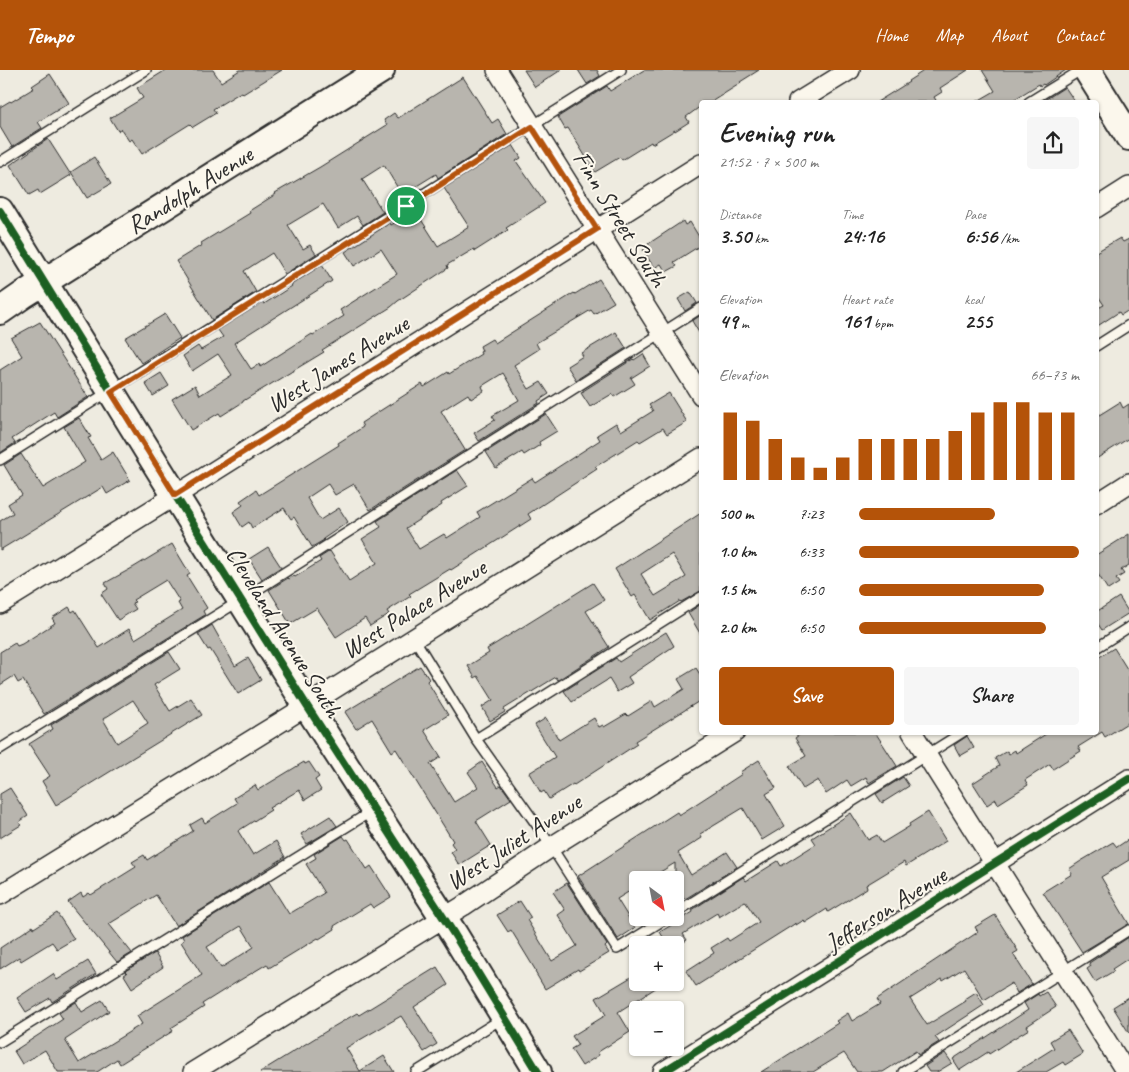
<!DOCTYPE html>
<meta charset="utf-8">
<style>
:root{--surface:#fff;--page:#f6f6f6;--text:#222;--muted:#767676;--accent:#b45309}
body{margin:0;font-family:Caveat,sans-serif;background:var(--page);color:var(--text);height:100vh;display:flex;flex-direction:column;font-size:19px;white-space:nowrap}
*{box-sizing:border-box;margin:0}
p{font-size:16px;color:var(--muted)}
.icon{flex:none;width:28px;height:28px;fill:none;stroke:currentColor;stroke-width:2;stroke-linecap:round;stroke-linejoin:round}
.map{position:relative;flex:1;overflow:hidden}
.drawer{position:absolute;left:699px;top:30px;width:400px;height:635px;display:flex;flex-direction:column;background:var(--surface);border-radius:5px;box-shadow:0 1px 4px #0004}
.drawer>*{flex:none}
.needle{width:32px;rotate:148deg}
.tools{position:absolute;left:629px;top:801px;display:grid;gap:10px}
.tools a{display:grid;place-items:center;width:55px;height:55px;border-radius:5px;background:var(--surface);box-shadow:0 1px 4px #0004;font-size:25px}
.pin{position:absolute;display:grid;place-items:center;width:42px;height:42px;color:#fff;margin:-21px;border:2px solid #fff;border-radius:50%;box-shadow:0 1px 5px #0007}
.round{display:grid;place-items:center;flex:none;width:52px;height:52px;border-radius:5px;background:var(--page)}
.headline{display:flex;align-items:center;justify-content:space-between;height:85px;padding:0 20px}
h1{font-size:28px;font-weight:800;line-height:38px}
.stats{display:grid;grid-template-columns:repeat(3,1fr);gap:8px;height:85px;padding:5px 20px}
.stats div{display:grid;align-content:center}
.stats b{font-size:21px;font-weight:800}
.stats small{font-size:14px;font-weight:400}
.stats p{font-size:14px}
.chart{height:140px;padding:10px 20px}
.chart p{display:flex;justify-content:space-between}
.chart svg{width:100%;height:90px;margin-top:5px;stroke:var(--accent);stroke-width:6}
.cta{display:flex;gap:10px;margin-top:auto;padding:10px 20px}
.cta a{flex:1;height:58px;border-radius:5px;background:var(--accent);color:#fff;font-size:20px;font-weight:800;line-height:58px;text-align:center}
.cta a+a{background:var(--page);color:var(--text)}
ul{padding:0 20px;list-style:none;font-size:16px}
li{display:grid;grid-template-columns:80px 60px 1fr;align-items:center;height:38px}
li i{height:12px;border-radius:6px;background:var(--accent)}
header{display:flex;align-items:center;gap:30px;box-sizing:border-box;height:70px;padding:0 25px;background:var(--accent);color:#fff}
header strong{font-size:24px}
nav{display:flex;gap:28px;margin-inline-start:auto;font-size:18px}
.map>svg:first-child{display:block}
.building{fill:#b8b5ae;stroke:#2b2b2b;fill-rule:evenodd}
.lines{fill:none;stroke-linecap:round;stroke-linejoin:round}
.lane-casing{stroke:#2b2b2b;stroke-width:12}
.street-casing{stroke:#2b2b2b;stroke-width:22}
.secondary-casing{stroke:#2b2b2b;stroke-width:30}
.lane{stroke:#fbf7ec;stroke-width:9}
.street{stroke:#fbf7ec;stroke-width:19}
.secondary{stroke:#fbf7ec;stroke-width:26}
.cycleway-casing{stroke:#fbf7ec;stroke-width:11}
.cycleway{stroke:#1b5e20;stroke-width:8}
.route-casing{stroke:#fff;stroke-width:10}
.route{stroke:#b45309;stroke-width:6}
.labels{text-anchor:middle;dominant-baseline:central;stroke-width:4;stroke-linejoin:round;paint-order:stroke}
.street-label{font-size:25px;fill:#2b2b2b;stroke:#fbf7ec}
</style>
<header>
<strong>Tempo</strong>
<nav><a>Home</a><a>Map</a><a>About</a><a>Contact</a></nav>
</header>
<div class="map">
<svg width="1129" height="1002" viewBox="0 0 1129 1002">
<rect width="100%" height="100%" fill="#eeebe0"/>
<filter id="ink" filterUnits="userSpaceOnUse"><feTurbulence type="fractalNoise" baseFrequency=".02" numOctaves="2"/><feDisplacementMap in="SourceGraphic" scale="10" xChannelSelector="R" yChannelSelector="G"/><feConvolveMatrix kernelMatrix="1 2 1 2 8 2 1 2 1" color-interpolation-filters="sRGB"/></filter>
<g filter="url(#ink)">
<path class="building" d="M 166,0 L 213,0 L 221,12 L 240,0 L 282,0 L 243,24 L 241,22 L 213,39 L 216,43 L 193,57 L 190,54 L 142,84 L 132,69 L 129,71 L 121,59 L 118,61 L 110,48 L 143,28 L 137,18 Z
M 524,0 L 561,0 L 535,17 Z
M 578,0 L 597,0 L 600,6 L 587,14 Z
M 644,0 L 759,0 L 740,12 L 741,13 L 711,32 L 701,32 L 701,36 L 686,47 L 689,52 L 675,61 L 675,60 L 652,74 L 651,72 L 622,90 L 620,87 L 595,102 L 568,58 L 565,59 L 558,47 L 607,16 L 610,21 Z
M 925,0 L 968,0 L 940,18 L 942,22 L 934,27 L 937,32 L 877,32 L 909,12 L 908,11 Z
M 982,0 L 1066,0 L 1044,15 L 1043,14 L 1040,16 L 1039,14 L 1010,32 L 976,32 L 995,21 Z
M 50,4 L 69,33 L 38,52 L 42,58 L 12,77 L 0,57 L 0,37 L 10,31 L 11,32 L 34,18 L 32,16 Z
M 463,7 L 492,53 L 498,49 L 507,64 L 438,108 L 436,104 L 402,125 L 384,95 L 362,109 L 383,142 L 363,155 L 357,146 L 338,158 L 323,134 L 288,155 L 303,179 L 310,175 L 316,184 L 285,204 L 272,183 L 244,201 L 256,222 L 212,250 L 176,191 L 202,175 L 201,173 L 250,143 L 249,141 L 276,124 L 275,123 L 320,97 L 387,55 L 384,50 L 394,43 L 398,48 Z
M 1065,17 L 1075,32 L 1041,32 L 1051,26 Z
M 48,69 L 71,105 L 40,124 L 38,120 L 29,125 L 10,95 Z
M 513,75 L 521,88 L 516,91 L 545,133 L 506,158 L 508,160 L 475,181 L 474,179 L 447,195 L 448,198 L 398,231 L 391,237 L 322,280 L 324,282 L 243,331 L 243,332 L 221,346 L 219,343 L 191,360 L 172,329 L 195,315 L 200,325 L 232,305 L 218,284 L 192,301 L 183,286 L 198,276 L 201,280 L 223,267 L 218,260 L 263,232 L 264,234 L 292,216 L 291,215 L 322,195 L 332,211 L 234,273 L 251,299 L 259,294 L 260,297 L 312,264 L 313,265 L 344,246 L 340,240 L 397,204 L 381,179 L 354,196 L 345,182 L 390,153 L 391,155 L 415,140 L 438,176 L 469,157 L 444,118 Z
M 94,87 L 111,114 L 87,128 L 71,102 Z
M 683,151 L 685,155 L 690,152 L 701,170 L 701,175 L 674,192 L 677,196 L 666,202 L 661,194 L 654,198 L 643,180 L 649,176 L 648,174 Z
M 1120,168 L 1123,172 L 1129,169 L 1129,240 L 1121,245 L 1119,242 L 1096,257 L 1096,239 L 1104,235 L 1096,223 L 1096,182 Z
M 599,209 L 614,232 L 594,244 L 591,240 L 536,273 L 539,279 L 514,295 L 529,319 L 541,312 L 549,324 L 538,331 L 539,333 L 479,371 L 474,363 L 495,350 L 492,346 L 519,330 L 503,303 L 482,316 L 484,321 L 471,329 L 468,324 L 441,341 L 465,380 L 370,440 L 354,414 L 335,425 L 328,414 L 307,428 L 320,450 L 339,438 L 348,452 L 323,469 L 324,470 L 312,477 L 294,447 L 291,449 L 284,438 L 252,458 L 249,452 L 242,457 L 233,442 L 243,435 L 240,431 L 256,420 L 259,425 L 339,375 L 338,373 L 363,357 L 361,353 L 422,314 L 424,317 L 448,302 L 449,304 L 481,284 L 480,282 L 482,281 L 480,276 L 492,269 L 495,273 L 574,223 L 575,224 Z
M 690,222 L 697,233 L 685,241 L 678,229 Z
M 165,244 L 180,268 L 141,293 L 125,268 Z
M 701,245 L 701,266 L 692,251 Z
M 40,252 L 88,327 L 57,347 L 54,342 L 12,369 L 15,373 L 0,383 L 0,300 L 22,286 L 11,268 Z
M 616,262 L 626,278 L 576,310 L 567,296 L 583,286 L 581,283 Z
M 643,284 L 650,296 L 631,308 L 635,314 L 614,327 L 612,324 L 590,337 L 581,323 L 584,322 L 583,321 L 633,289 L 634,290 Z
M 161,303 L 169,316 L 153,326 L 145,313 Z
M 669,323 L 687,352 L 667,364 L 663,358 L 640,372 L 638,370 L 595,397 L 597,399 L 528,444 L 531,449 L 451,500 L 450,499 L 409,524 L 411,526 L 387,541 L 389,544 L 370,556 L 365,548 L 336,567 L 317,538 L 290,554 L 269,520 L 288,508 L 289,509 L 294,506 L 295,507 L 321,491 L 319,488 L 330,481 L 349,511 L 377,493 L 362,469 L 381,457 L 377,451 L 457,400 L 468,416 L 441,433 L 442,435 L 406,458 L 419,479 L 444,464 L 447,468 L 480,447 L 477,442 L 532,408 L 535,412 L 600,370 L 597,365 L 616,353 L 621,361 L 653,341 L 649,335 Z
M 1120,332 L 1123,338 L 1129,334 L 1129,368 L 1096,389 L 1096,347 Z
M 546,344 L 557,361 L 539,372 L 540,375 L 524,385 L 522,382 L 496,398 L 486,382 Z
M 79,348 L 91,367 L 88,368 L 101,390 L 113,382 L 130,410 L 107,424 L 103,417 L 0,480 L 0,451 L 13,443 L 8,434 L 22,425 L 4,395 L 21,384 L 43,418 L 85,392 L 64,357 Z
M 701,443 L 701,521 L 681,532 L 680,531 L 650,550 L 635,525 L 632,527 L 615,499 ZM 672,484 L 686,507 L 655,526 L 641,504 Z
M 1129,464 L 1129,495 L 1121,500 L 1124,504 L 1116,509 L 1119,513 L 1108,520 L 1096,501 L 1096,485 Z
M 172,474 L 190,504 L 187,506 L 207,538 L 203,541 L 205,545 L 44,644 L 23,610 L 18,613 L 14,606 L 0,615 L 0,582 L 15,573 L 17,576 L 22,574 L 55,553 L 52,548 L 69,537 L 72,542 L 75,540 L 99,578 L 129,559 L 135,569 L 182,540 L 178,533 L 180,532 L 166,510 L 133,530 L 135,532 L 132,533 L 136,539 L 118,550 L 101,524 L 108,519 L 105,513 L 134,497 Z
M 268,477 L 281,497 L 262,509 L 249,489 Z
M 593,513 L 604,530 L 586,541 L 609,577 L 558,610 L 556,607 L 504,639 L 505,642 L 490,651 L 482,637 L 493,630 L 478,606 L 475,608 L 468,596 L 489,583 L 487,579 Z
M 1119,527 L 1129,543 L 1102,560 L 1096,551 L 1096,542 Z
M 701,534 L 701,565 L 688,543 Z
M 212,555 L 235,596 L 248,588 L 261,610 L 238,624 L 210,579 L 208,580 L 198,564 Z
M 666,562 L 674,576 L 628,607 L 632,613 L 617,622 L 609,609 L 572,632 L 564,621 L 616,588 L 619,592 Z
M 1114,578 L 1129,602 L 1129,652 L 1105,667 L 1102,662 L 1078,677 L 1081,681 L 1053,699 L 1050,694 L 1025,710 L 1028,715 L 998,734 L 996,729 L 987,735 L 973,713 L 999,696 L 995,688 L 1007,681 L 1009,684 L 1015,680 L 1016,683 L 1049,662 L 1096,662 L 1096,589 Z
M 169,582 L 180,599 L 154,615 L 170,641 L 191,628 L 202,645 L 56,735 L 42,711 L 50,706 L 29,674 L 53,659 L 51,655 ZM 133,630 L 148,653 L 117,673 L 103,649 Z
M 420,596 L 429,609 L 427,611 L 448,645 L 424,660 L 441,687 L 430,694 L 454,732 L 478,717 L 468,702 L 482,692 L 498,717 L 501,715 L 511,729 L 476,751 L 491,775 L 459,795 L 451,782 L 455,779 L 451,773 L 453,771 L 396,679 L 392,682 L 372,649 L 356,659 L 345,642 Z
M 696,598 L 701,606 L 701,630 L 635,671 L 637,674 L 574,715 L 573,714 L 549,729 L 544,721 L 541,723 L 529,703 L 555,687 L 535,655 L 546,648 L 559,670 L 594,648 L 599,657 L 603,655 L 604,657 L 626,644 L 628,646 L 652,631 L 655,637 L 684,619 L 678,609 Z
M 803,662 L 875,662 L 897,696 L 869,713 L 866,707 L 851,716 L 847,710 L 826,724 L 818,710 L 803,719 L 789,696 L 806,686 L 795,668 Z
M 967,666 L 974,678 L 960,686 L 954,675 Z
M 759,690 L 776,718 L 766,724 L 785,756 L 762,770 L 743,738 L 700,764 L 702,768 L 678,783 L 691,805 L 727,782 L 737,797 L 685,829 L 675,813 L 675,793 L 647,810 L 638,810 L 638,816 L 617,829 L 635,858 L 618,869 L 578,806 L 677,742 L 679,745 L 716,721 L 742,704 L 740,702 Z
M 304,692 L 305,694 L 309,692 L 319,707 L 315,710 L 321,720 L 305,730 L 299,720 L 269,738 L 271,740 L 238,761 L 253,785 L 276,771 L 285,787 L 176,856 L 156,825 L 109,854 L 132,883 L 117,892 L 68,832 L 81,823 L 83,827 L 89,823 L 91,825 L 136,797 L 132,792 L 144,785 L 147,790 L 193,761 L 190,755 L 202,748 L 205,753 L 237,733 L 234,728 L 255,715 L 258,720 Z
M 903,707 L 909,716 L 882,733 L 876,724 Z
M 10,718 L 28,746 L 19,752 L 21,755 L 0,768 L 0,724 Z
M 928,742 L 946,771 L 906,796 L 904,792 L 866,815 L 867,818 L 828,842 L 827,839 L 805,853 L 804,850 L 796,855 L 796,853 L 696,916 L 686,901 L 714,883 L 711,878 L 727,868 L 729,871 L 759,852 L 745,831 L 719,847 L 717,843 L 683,864 L 687,870 L 678,875 L 668,875 L 660,862 L 693,842 L 692,840 L 743,807 L 746,811 L 778,791 L 781,796 L 816,774 L 812,768 L 851,743 L 868,770 L 877,765 L 882,773 L 910,756 L 909,754 Z
M 330,746 L 337,756 L 307,774 L 301,764 Z
M 343,766 L 346,770 L 348,769 L 367,799 L 371,796 L 391,827 L 373,838 L 370,834 L 334,856 L 335,859 L 319,869 L 318,868 L 269,898 L 267,894 L 237,912 L 202,934 L 204,937 L 171,958 L 173,961 L 120,994 L 117,989 L 97,1002 L 58,1002 L 45,980 L 22,994 L 14,981 L 63,949 L 59,943 L 76,932 L 82,942 L 102,930 L 109,941 L 65,970 L 79,993 L 142,954 L 137,946 L 202,905 L 181,872 L 184,870 L 182,866 L 269,812 L 289,844 L 324,823 L 306,794 L 316,788 L 314,784 ZM 241,856 L 254,877 L 221,898 L 207,877 Z
M 1129,769 L 1129,790 L 1101,807 L 1129,854 L 1082,882 L 1043,822 L 1072,804 L 1069,799 L 1081,791 L 1113,772 L 1117,777 Z
M 567,813 L 607,875 L 605,877 L 609,883 L 579,901 L 578,899 L 545,919 L 535,902 L 536,901 L 511,860 L 508,862 L 497,845 L 520,831 L 531,848 L 527,850 L 552,891 L 577,876 L 558,845 L 565,840 L 553,822 Z
M 57,843 L 74,869 L 57,879 L 52,872 L 21,891 L 19,887 L 0,899 L 0,878 L 33,856 L 34,858 Z
M 995,845 L 1018,881 L 1013,884 L 1032,914 L 1017,923 L 1012,913 L 984,930 L 964,898 L 943,911 L 942,909 L 910,929 L 927,955 L 966,931 L 965,929 L 976,922 L 984,935 L 935,967 L 939,972 L 918,985 L 916,981 L 883,1002 L 857,1002 L 844,983 L 813,1002 L 761,1002 L 838,953 L 836,951 L 848,943 L 852,951 L 880,934 L 877,929 L 978,862 L 975,857 Z
M 1129,867 L 1129,888 L 1112,899 L 1114,901 L 1095,912 L 1087,899 L 1091,896 L 1089,893 Z
M 155,883 L 163,897 L 132,918 L 124,905 L 127,903 L 125,901 Z
M 88,891 L 96,904 L 52,932 L 50,928 L 26,942 L 17,928 L 53,904 L 57,910 Z
M 437,897 L 448,915 L 414,937 L 437,974 L 424,982 L 401,946 L 346,978 L 360,1001 L 384,986 L 394,1002 L 260,1002 L 333,957 L 357,943 L 359,945 Z
M 638,903 L 638,912 L 665,912 L 618,942 L 630,962 L 598,982 L 599,985 L 582,996 L 571,979 L 578,975 L 572,966 L 606,945 L 596,928 Z
M 1046,922 L 1056,937 L 1027,956 L 1029,959 L 1006,973 L 989,984 L 988,982 L 960,1000 L 953,989 L 1028,940 L 1024,933 L 1038,924 L 1039,926 Z
M 1129,927 L 1129,963 L 1113,937 Z
M 1068,960 L 1083,984 L 1065,995 L 1063,992 L 1046,1002 L 1016,1002 L 1054,978 L 1050,971 Z
M 945,983 L 952,993 L 937,1002 L 929,1002 L 925,996 Z"/>
<g class="lines">
<g class="lane-casing">
<path id="lane" d="M 1029,32 L 1081,0
M 0,92 L 146,0
M 1096,276 L 1129,255
M 0,390 L 621,0
M 414,568 L 476,669 L 541,761 L 617,879 L 667,848
M 1096,578 L 1129,557
M 476,669 L 701,527
M 0,679 L 241,530 L 701,238
M 675,843 L 963,662
M 0,972 L 372,741
M 416,1002 L 503,948
M 903,1002 L 1129,860"/>
</g>
<g class="street-casing">
<path id="street" d="M 497,0 L 701,325
M 798,32 L 850,0
M 1096,138 L 1129,117
M 1096,434 L 1129,413
M 0,534 L 197,412 L 701,94
M 912,662 L 1126,1002
M 0,825 L 289,647 L 701,388
M 193,1002 L 463,836 L 551,777 L 735,662
M 663,1002 L 1129,709"/>
</g>
<g class="secondary-casing">
<path id="secondary" d="M 1087,0 L 1129,67
M 0,141 L 165,409 L 307,636 L 454,864 L 538,1002
M 0,241 L 23,225 L 381,0"/>
</g>
<use href="#lane" class="lane"/>
<use href="#street" class="street"/>
<use href="#secondary" class="secondary"/>
<g class="cycleway-casing">
<path id="cycleway" d="M 0,141 L 165,409 L 307,636 L 454,864 L 538,1002
M 663,1002 L 1129,709"/>
</g>
<use href="#cycleway" class="cycleway"/>
</g>
</g>
<g class="lines" filter="url(#ink)">
<g class="route-casing">
<path id="route" d="M 532,57 L 597,159 L 175,425 L 111,322 Z"/>
</g>
<use href="#route" class="route"/>
</g>
<g class="labels">
<g class="street-label">
<text transform="translate(190 120) rotate(-32)">Randolph Avenue</text>
<text transform="translate(620 149) rotate(58)">Finn Street South</text>
<text transform="translate(338 294) rotate(-32)">West James Avenue</text>
<text transform="translate(414 539) rotate(-32)">West Palace Avenue</text>
<text transform="translate(284 562) rotate(58)">Cleveland Avenue South</text>
<text transform="translate(514 772) rotate(-33)">West Juliet Avenue</text>
<text transform="translate(886 839) rotate(-32)">Jefferson Avenue</text>
</g>
</g>
</svg>
<div class="tools">
<a><svg class="needle" viewBox="-14 -14 28 28"><path d="M0-13l5 13h-10z" fill="#e53935"/><path d="M0 13l5-13h-10z" fill="#767676"/></svg></a>
<a>+</a>
<a>−</a>
</div>
<div class="pin" style="left:406px;top:136px;background:#1e9e55"><svg class="icon" aria-label="arrive" viewBox="0 0 24 24"><path d="M6 21V4h12l-3 4 3 4H6"/></svg></div>
<section class="drawer">
<div class="headline"><div><h1>Evening run</h1><p>21:52 · 7 × 500 m</p></div><a class="round"><svg class="icon" aria-label="share" viewBox="0 0 24 24"><path d="M12 15V3M7 8l5-5 5 5M5 13v7h14v-7"/></svg></a></div>
<div class="stats">
<div><p>Distance</p><b>3.50<small> km</small></b></div>
<div><p>Time</p><b>24:16</b></div>
<div><p>Pace</p><b>6:56<small> /km</small></b></div>
</div>
<div class="stats">
<div><p>Elevation</p><b>49<small> m</small></b></div>
<div><p>Heart rate</p><b>161<small> bpm</small></b></div>
<div><p>kcal</p><b>255</b></div>
</div>
<div class="chart"><p><span>Elevation</span>66–73 m</p>
<svg viewBox="0 0 160 44" preserveAspectRatio="none"><path d="M5 44V11M15 44V15M25 44V24M35 44V33M45 44V38M55 44V33M65 44V24M75 44V24M85 44V24M95 44V24M105 44V20M115 44V11M125 44V6M135 44V6M145 44V11M155 44V11"/></svg>
</div>
<ul>
<li><b>500 m</b>7:23<i style="width:62%"></i></li>
<li><b>1.0 km</b>6:33<i style="width:100%"></i></li>
<li><b>1.5 km</b>6:50<i style="width:84%"></i></li>
<li><b>2.0 km</b>6:50<i style="width:85%"></i></li>
</ul>
<div class="cta"><a>Save</a><a>Share</a></div>
</section>
</div>
